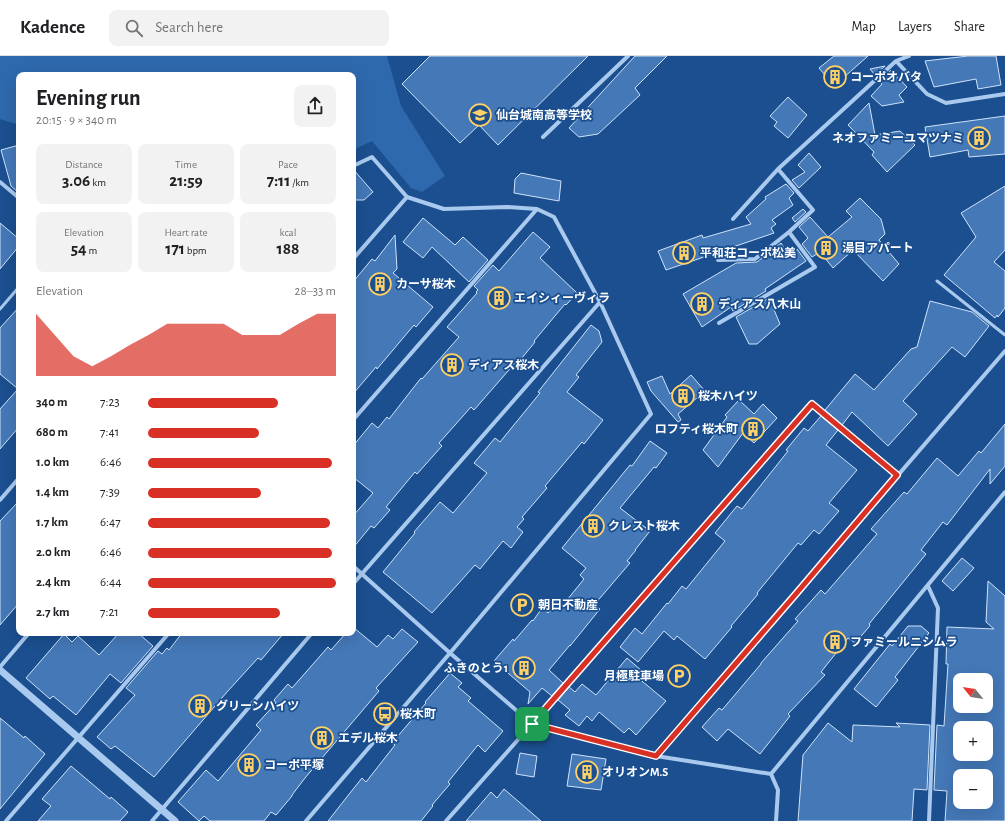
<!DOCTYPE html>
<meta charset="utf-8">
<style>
:root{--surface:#fff;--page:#f2f2f2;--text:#202124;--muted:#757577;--line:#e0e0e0;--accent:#d93025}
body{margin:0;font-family:"Alegreya Sans","Noto Sans JP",sans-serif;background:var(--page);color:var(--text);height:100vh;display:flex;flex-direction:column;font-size:15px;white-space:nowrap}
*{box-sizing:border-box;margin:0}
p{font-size:13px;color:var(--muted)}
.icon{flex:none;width:22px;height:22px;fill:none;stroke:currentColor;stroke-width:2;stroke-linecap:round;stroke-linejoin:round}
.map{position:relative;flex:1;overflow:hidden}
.drawer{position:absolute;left:16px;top:16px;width:340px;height:564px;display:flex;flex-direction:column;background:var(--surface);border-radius:8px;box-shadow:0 4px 16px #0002}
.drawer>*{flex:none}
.needle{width:26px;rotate:300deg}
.buttons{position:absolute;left:953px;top:617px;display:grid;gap:8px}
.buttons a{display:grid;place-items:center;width:40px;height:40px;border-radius:8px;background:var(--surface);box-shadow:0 4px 16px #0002;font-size:20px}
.pin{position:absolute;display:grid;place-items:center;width:34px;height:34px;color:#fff;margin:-17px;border-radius:8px;box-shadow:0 2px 6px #0006}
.round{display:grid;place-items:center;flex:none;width:42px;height:42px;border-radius:8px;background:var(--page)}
.overview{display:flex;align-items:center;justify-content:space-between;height:68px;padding:0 20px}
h1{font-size:22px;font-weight:700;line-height:30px}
.figures{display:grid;grid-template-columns:repeat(3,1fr);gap:6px;height:68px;padding:4px 20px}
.figures div{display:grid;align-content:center;border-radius:8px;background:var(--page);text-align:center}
.figures b{font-size:17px;font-weight:700}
.figures small{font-size:11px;font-weight:400}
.figures p{font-size:11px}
.chart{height:112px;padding:8px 20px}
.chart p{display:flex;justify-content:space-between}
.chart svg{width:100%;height:72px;margin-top:4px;fill:var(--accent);opacity:.7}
ul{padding:0 20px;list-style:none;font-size:13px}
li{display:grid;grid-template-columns:64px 48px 1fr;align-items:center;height:30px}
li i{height:10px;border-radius:5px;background:var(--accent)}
header{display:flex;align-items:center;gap:24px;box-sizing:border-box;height:56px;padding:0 20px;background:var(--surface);border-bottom:1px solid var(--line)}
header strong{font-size:19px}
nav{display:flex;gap:22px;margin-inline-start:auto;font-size:14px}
.search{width:280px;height:36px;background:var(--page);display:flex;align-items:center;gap:10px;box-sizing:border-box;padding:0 14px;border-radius:8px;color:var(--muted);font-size:15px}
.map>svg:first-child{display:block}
.green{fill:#2e69ad}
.building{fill:#4478b7;stroke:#cfe3fa;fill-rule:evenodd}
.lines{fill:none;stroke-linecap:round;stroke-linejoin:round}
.service{stroke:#a9c9ee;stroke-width:3}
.minor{stroke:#a9c9ee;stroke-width:4}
.tertiary{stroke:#a9c9ee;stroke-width:7}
.route-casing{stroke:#fff;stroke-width:8}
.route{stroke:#d93025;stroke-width:5}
.labels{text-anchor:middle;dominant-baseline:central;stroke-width:3.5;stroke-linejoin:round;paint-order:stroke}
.poi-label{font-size:12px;font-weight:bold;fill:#fff;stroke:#1b4f8f;text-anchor:start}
</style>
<header>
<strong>Kadence</strong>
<div class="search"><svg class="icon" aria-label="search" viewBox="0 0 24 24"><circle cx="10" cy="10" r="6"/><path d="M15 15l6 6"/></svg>Search here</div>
<nav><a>Map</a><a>Layers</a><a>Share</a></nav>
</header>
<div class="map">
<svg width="1005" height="765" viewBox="0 0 1005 765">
<rect width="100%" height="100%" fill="#1b4f8f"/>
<path class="green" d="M 0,0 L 387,0 L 401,50 L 445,120 L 422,136 L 411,132 L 372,85 L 353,94 L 353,19 L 19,19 L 19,69 L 0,63 Z"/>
<path class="building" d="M 430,0 L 588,0 L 498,89 L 479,69 L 460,87 L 402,28 Z
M 635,0 L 667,0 L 635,32 L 640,39 L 598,78 L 579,81 L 569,72 Z
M 834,0 L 868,0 L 834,30 L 819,12 Z
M 968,0 L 996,0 L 1001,29 L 978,33 L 976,23 L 934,31 L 925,5 Z
M 885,10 L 875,19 L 870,13 Z
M 891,14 L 907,31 L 899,39 L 904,46 L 882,50 L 871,40 L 882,28 L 879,25 Z
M 788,41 L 807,59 L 788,82 L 774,70 L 777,66 L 770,60 Z
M 869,47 L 875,79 L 900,75 L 915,89 L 887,116 L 872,99 L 874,96 L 848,69 Z
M 1005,60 L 1005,98 L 969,101 L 968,94 L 930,101 L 925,71 Z
M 19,89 L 19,137 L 11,130 L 1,94 Z
M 809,97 L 821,111 L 799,132 L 792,124 L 805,116 L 798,109 Z
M 353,113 L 373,136 L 364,144 L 353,144 Z
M 521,117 L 561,125 L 559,145 L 514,137 L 515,123 Z
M 786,128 L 794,137 L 789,142 L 793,149 L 772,164 L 776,168 L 771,172 L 774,177 L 666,214 L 658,195 L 702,179 L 703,182 L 751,168 L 746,161 L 766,143 L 765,141 Z
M 1005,130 L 1005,194 L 994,206 L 1005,215 L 1005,252 L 998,261 L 997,259 L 995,262 L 944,219 L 976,181 L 961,157 Z
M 860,142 L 881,163 L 885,178 L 879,184 L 899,208 L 883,225 L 853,194 L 833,212 L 820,196 L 812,201 L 802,188 L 808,182 L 799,171 L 810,161 L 828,181 L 852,161 L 846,155 Z
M 803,153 L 806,156 L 795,166 L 792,162 Z
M 423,162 L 455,189 L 463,181 L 488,204 L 469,226 L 432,191 L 423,202 L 403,186 Z
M 0,167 L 19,183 L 19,190 L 0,213 Z
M 533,176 L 550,191 L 540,202 L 577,237 L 566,249 L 565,248 L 534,285 L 535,286 L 517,308 L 515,307 L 474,354 L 471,351 L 439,387 L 442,390 L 417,418 L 415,416 L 386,451 L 390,454 L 374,472 L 371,470 L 353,492 L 353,460 L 373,437 L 353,421 L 353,390 L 372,367 L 378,372 L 387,361 L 389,363 L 421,322 L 422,323 L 459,281 L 447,271 L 477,237 L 476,236 L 478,234 L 474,230 L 493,209 L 499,215 Z
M 395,179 L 397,213 L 393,217 L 433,251 L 416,271 L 414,269 L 377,313 L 376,311 L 353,338 L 353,226 L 372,203 L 375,205 Z
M 781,187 L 790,201 L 797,193 L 806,205 L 765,233 L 766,235 L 733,255 L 731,251 L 702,271 L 683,238 L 736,207 L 757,206 Z
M 769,242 L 780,268 L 757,288 L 749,288 L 736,261 Z
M 930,245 L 972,256 L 989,270 L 965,301 L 952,291 L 903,345 L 917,358 L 888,390 L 852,356 L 842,369 L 825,354 L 855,318 L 874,334 L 911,293 L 917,291 Z
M 19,251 L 19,371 L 0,393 L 0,353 L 18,333 L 0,318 L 0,272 Z
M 591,269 L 599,275 L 602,286 L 576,319 L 579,321 L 567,336 L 603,364 L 584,388 L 582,386 L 545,430 L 547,432 L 522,461 L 524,463 L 517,471 L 523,476 L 511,492 L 503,485 L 480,513 L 475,509 L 432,557 L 383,516 L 415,477 L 414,476 L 440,446 L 453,457 L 487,417 L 474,407 L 495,382 L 500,386 L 540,337 L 538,336 Z
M 691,319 L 705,335 L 678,358 L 681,364 L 678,366 L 651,335 L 647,326 L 662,320 L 670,338 Z
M 739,344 L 754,358 L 763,348 L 777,362 L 754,387 L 743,377 L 718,411 L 703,394 L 727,361 L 725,359 Z
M 821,360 L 838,374 L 826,389 L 857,414 L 829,447 L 839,455 L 819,478 L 814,474 L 801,489 L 798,487 L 757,537 L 758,538 L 731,570 L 732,571 L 705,603 L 677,580 L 674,584 L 664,575 L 638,606 L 620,591 L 635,572 L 642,578 L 667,547 L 668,548 L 682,530 L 686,533 L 725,485 L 715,477 L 737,450 L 742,453 L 788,395 L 786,394 L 804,372 L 808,375 Z
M 1005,368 L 1005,410 L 990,428 L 990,413 L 947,469 L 943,466 L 921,494 L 926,498 L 869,568 L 870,569 L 869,571 L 855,587 L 848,582 L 821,616 L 825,619 L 788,658 L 790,660 L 760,698 L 728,673 L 717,685 L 702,671 L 719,652 L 722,654 L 761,608 L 761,607 L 798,565 L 795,563 L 821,534 L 825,538 L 877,478 L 871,473 L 904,436 L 907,438 L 937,402 L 958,420 L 979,395 L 981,397 Z
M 650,385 L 667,397 L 656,412 L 654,411 L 620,452 L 650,475 L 635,494 L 636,494 L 627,505 L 630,507 L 594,549 L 600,553 L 570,590 L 570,589 L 549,614 L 563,627 L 552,640 L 542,632 L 528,648 L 530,636 L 494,605 L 513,583 L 514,585 L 532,564 L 533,565 L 542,552 L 548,557 L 553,551 L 558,555 L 584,523 L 580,519 L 586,512 L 562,492 L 630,409 L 632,410 Z
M 19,445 L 19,547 L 0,569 L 0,465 Z
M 962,502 L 974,512 L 953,535 L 942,525 Z
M 988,525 L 1005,540 L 1005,765 L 945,765 L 947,735 L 934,734 L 937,669 L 944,670 L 948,608 L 946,608 L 947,571 L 994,573 L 986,566 ZM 960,624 L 986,624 L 986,650 L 960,650 ZM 960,672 L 986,672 L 986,698 L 960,698 ZM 960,720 L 986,720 L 986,746 L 960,746 Z
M 908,570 L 921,570 L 929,577 L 895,621 L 898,624 L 876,651 L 854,633 L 890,588 L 892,590 Z
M 353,571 L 377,591 L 388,579 L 393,583 L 402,573 L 418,586 L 376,632 L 379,635 L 305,722 L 292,739 L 292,740 L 276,759 L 271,756 L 264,765 L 210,765 L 204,760 L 199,765 L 178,746 L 206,714 L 218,725 L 261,674 L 256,669 L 276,647 L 274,644 L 288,628 L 292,632 L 328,591 L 331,594 L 346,577 L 353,577 Z
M 119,577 L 138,577 L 153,590 L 121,627 L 110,618 L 76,659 L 53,640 L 50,643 L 26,622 L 64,578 L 72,586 L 78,580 L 99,599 Z
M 182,577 L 284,577 L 261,604 L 258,602 L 227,636 L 154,721 L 115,690 L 111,693 L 97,681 L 135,639 L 126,632 L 158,595 L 162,598 L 167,592 L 169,594 Z
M 627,602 L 642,615 L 637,621 L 666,645 L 636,679 L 629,672 L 624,677 L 599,656 L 592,665 L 587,660 L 579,670 L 565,659 L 570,654 L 558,644 L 569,631 L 575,636 L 582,628 L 596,639 Z
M 450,617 L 462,627 L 458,631 L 471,642 L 468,645 L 503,675 L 485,696 L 478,689 L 448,726 L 450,728 L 432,749 L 433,750 L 421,765 L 328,765 L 350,737 L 362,722 L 366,726 L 395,689 L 392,687 L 426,647 L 425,646 Z
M 0,662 L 24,682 L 25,680 L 45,698 L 0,753 Z
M 828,667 L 852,686 L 853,669 L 900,671 L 896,667 L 930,669 L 927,734 L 914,733 L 912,765 L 798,765 L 803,699 Z
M 520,697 L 537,700 L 534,721 L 516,718 Z
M 572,698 L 606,703 L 601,734 L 567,730 Z
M 71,710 L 110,743 L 111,741 L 128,756 L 120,765 L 38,765 L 51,750 L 42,743 Z
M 504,733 L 541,765 L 466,765 L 491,736 L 497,742 Z"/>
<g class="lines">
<path class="service" d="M 937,225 L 1005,279
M 0,253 L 19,231"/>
<path class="minor" d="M 896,5 L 927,38 L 946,47 L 1005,38
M 543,81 L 628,0
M 353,110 L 372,101 L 407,141 L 444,153 L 507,151 L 537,153
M 0,126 L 19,142
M 733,163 L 778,113
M 353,203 L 407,141
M 718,204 L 755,203 L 789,176 L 813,154 L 778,113 L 896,5 L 909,0
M 719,267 L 815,211 L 789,176
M 0,444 L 19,422
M 353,510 L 450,597 L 532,668 L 656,700 L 1005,295
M 353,528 L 600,246
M 928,530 L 938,552 L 929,765
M 0,611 L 29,577
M 656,700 L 771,718 L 778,734 L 776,765
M 771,718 L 1005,436
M 6,765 L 169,577
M 152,765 L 312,577
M 306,765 L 450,597 L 651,358 L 600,246 L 554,161 L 537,153 L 353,364
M 446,765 L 532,668 L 812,348 L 897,419"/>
<path class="tertiary" d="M 0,614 L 175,765"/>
</g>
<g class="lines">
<g class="route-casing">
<path id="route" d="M 812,348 L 897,419 L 795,539 L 656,700 L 532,668 Z"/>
</g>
<use href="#route" class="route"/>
</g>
<defs>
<g id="building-ring" transform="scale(1.15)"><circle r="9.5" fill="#1b4f8f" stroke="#ffd166" stroke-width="1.5"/><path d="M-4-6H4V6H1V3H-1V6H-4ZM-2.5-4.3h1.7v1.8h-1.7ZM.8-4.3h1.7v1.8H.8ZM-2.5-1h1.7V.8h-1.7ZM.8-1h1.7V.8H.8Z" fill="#ffd166"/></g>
<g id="school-ring" transform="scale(1.15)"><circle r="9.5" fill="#1b4f8f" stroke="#ffd166" stroke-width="1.5"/><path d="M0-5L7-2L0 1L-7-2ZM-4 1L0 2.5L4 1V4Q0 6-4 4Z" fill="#ffd166"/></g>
<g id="parking-ring" transform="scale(1.15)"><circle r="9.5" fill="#1b4f8f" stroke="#ffd166" stroke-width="1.5"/><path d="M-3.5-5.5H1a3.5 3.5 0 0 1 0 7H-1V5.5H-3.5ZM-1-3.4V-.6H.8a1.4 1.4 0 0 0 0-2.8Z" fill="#ffd166"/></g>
<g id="bus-ring" transform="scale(1.15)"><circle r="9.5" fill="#1b4f8f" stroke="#ffd166" stroke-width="1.5"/><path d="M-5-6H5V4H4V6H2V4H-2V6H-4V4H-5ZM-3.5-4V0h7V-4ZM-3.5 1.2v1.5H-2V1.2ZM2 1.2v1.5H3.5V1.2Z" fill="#ffd166"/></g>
</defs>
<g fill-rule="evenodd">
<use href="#building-ring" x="835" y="21"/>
<use href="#school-ring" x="480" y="59"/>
<use href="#building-ring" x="979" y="82"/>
<use href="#building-ring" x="826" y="192"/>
<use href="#building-ring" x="684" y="197"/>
<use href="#building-ring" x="380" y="228"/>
<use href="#building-ring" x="499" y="242"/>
<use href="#building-ring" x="702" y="248"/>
<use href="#building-ring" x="452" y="309"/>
<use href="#building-ring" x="683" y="340"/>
<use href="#building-ring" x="753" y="373"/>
<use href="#building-ring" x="593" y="470"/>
<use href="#parking-ring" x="522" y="549"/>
<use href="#building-ring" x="835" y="586"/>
<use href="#building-ring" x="524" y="612"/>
<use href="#parking-ring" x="679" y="620"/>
<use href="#building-ring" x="200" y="650"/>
<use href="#bus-ring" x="385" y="658"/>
<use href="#building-ring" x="322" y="682"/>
<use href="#building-ring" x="249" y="709"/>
<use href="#building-ring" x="587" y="716"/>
</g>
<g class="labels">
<g class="poi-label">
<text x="850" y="21">コーポオバタ</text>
<text x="496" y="59">仙台城南高等学校</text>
<text x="964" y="82" text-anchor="end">ネオファミーユマツナミ</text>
<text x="842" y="192">湯目アパート</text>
<text x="700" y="197">平和荘コーポ松美</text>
<text x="396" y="228">カーサ桜木</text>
<text x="514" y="242">エイシィーヴィラ</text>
<text x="718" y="248">ディアス八木山</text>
<text x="468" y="309">ディアス桜木</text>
<text x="698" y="340">桜木ハイツ</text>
<text x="738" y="373" text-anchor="end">ロフティ桜木町</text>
<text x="608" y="470">クレスト桜木</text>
<text x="538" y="549">朝日不動産</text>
<text x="850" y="586">ファミールニシムラ</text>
<text x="508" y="612" text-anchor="end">ふきのとう1</text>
<text x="664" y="620" text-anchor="end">月極駐車場</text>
<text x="216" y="650">グリーンハイツ</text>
<text x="400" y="658">桜木町</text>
<text x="338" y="682">エデル桜木</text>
<text x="264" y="709">コーポ平塚</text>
<text x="602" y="716">オリオンM.S</text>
</g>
</g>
</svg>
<div class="buttons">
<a><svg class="needle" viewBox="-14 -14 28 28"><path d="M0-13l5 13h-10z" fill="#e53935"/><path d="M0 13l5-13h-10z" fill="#757577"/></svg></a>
<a>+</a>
<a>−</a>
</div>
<div class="pin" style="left:532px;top:668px;background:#1e9e55"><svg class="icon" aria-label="arrive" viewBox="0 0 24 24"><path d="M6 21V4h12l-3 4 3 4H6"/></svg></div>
<section class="drawer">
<div class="overview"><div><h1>Evening run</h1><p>20:15 · 9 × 340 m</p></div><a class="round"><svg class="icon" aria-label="share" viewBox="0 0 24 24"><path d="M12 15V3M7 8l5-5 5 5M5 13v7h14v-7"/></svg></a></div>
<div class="figures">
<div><p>Distance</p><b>3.06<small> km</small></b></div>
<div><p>Time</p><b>21:59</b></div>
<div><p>Pace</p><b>7:11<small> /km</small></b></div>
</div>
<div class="figures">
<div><p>Elevation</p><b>54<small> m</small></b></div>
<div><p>Heart rate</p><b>171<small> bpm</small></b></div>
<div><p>kcal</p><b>188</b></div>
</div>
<div class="chart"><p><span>Elevation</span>28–33 m</p>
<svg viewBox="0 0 160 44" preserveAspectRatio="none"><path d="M0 44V6L10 19L20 32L30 38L40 32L50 25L60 19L70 12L80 12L90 12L100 12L110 19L120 19L130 19L140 12L150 6L160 6V44z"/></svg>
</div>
<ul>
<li><b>340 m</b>7:23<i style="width:69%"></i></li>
<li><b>680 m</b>7:41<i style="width:59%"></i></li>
<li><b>1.0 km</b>6:46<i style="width:98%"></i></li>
<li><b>1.4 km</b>7:39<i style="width:60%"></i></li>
<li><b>1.7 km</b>6:47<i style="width:97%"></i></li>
<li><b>2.0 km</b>6:46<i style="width:98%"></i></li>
<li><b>2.4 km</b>6:44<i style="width:100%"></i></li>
<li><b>2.7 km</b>7:21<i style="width:70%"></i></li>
</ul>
</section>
</div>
